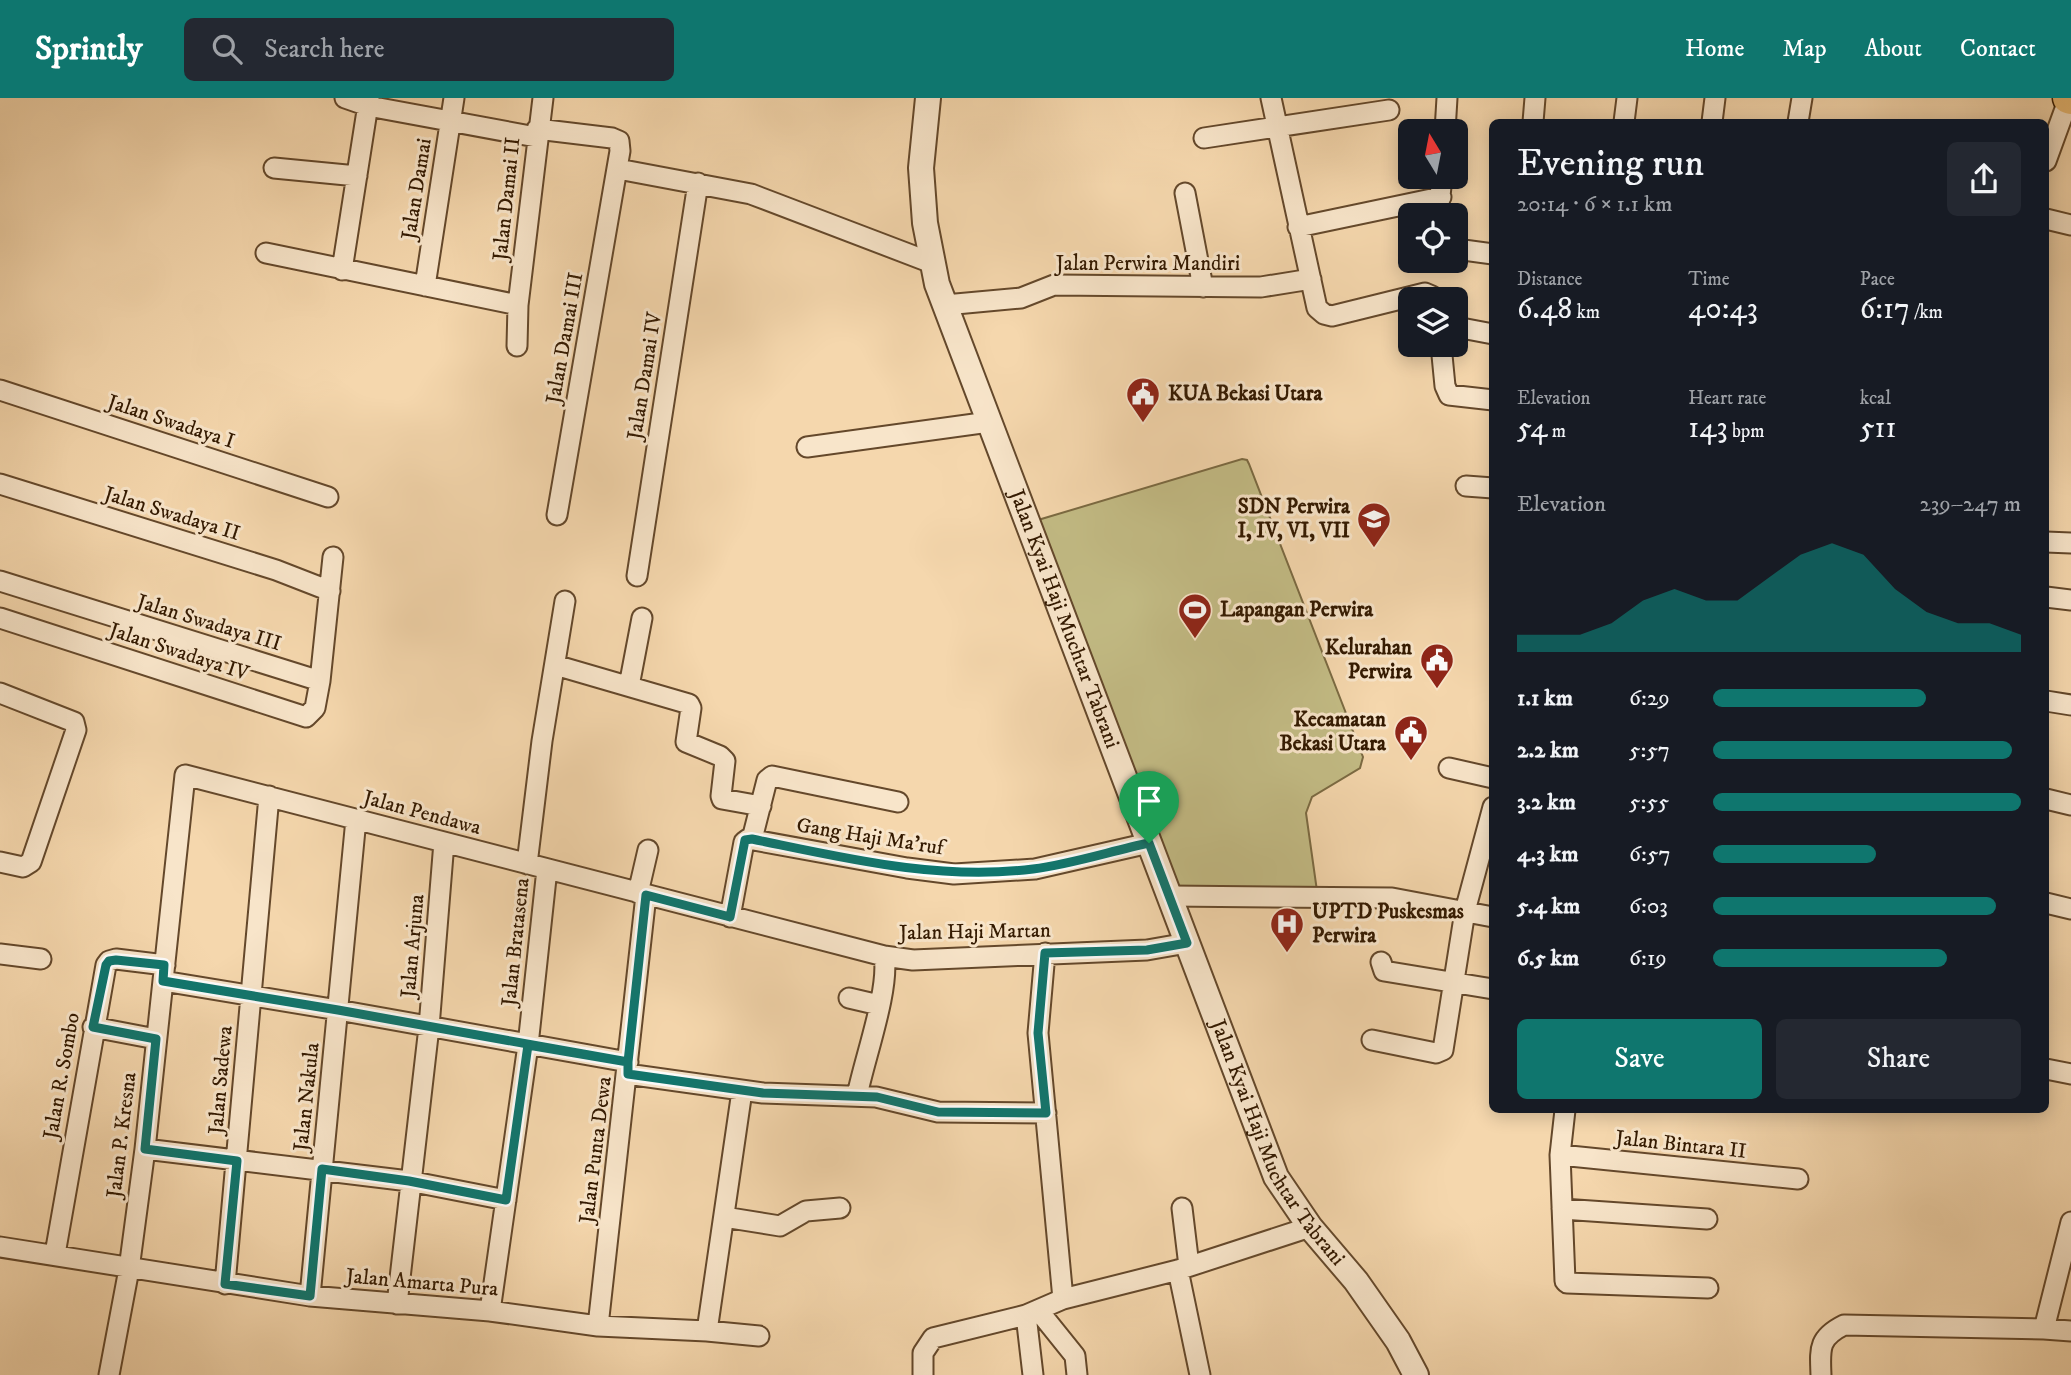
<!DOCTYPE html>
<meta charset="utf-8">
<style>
:root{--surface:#171b24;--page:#242831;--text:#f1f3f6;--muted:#9ea1a6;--accent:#0f766e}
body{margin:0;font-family:"IM FELL DW Pica",serif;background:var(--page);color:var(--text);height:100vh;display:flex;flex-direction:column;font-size:26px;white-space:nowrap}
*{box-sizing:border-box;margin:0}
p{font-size:23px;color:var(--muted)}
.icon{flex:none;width:38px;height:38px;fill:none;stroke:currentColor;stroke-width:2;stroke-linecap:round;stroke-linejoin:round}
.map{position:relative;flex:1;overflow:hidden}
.details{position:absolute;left:1489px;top:21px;width:560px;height:994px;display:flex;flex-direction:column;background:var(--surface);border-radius:10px;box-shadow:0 4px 18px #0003}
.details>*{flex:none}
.needle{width:46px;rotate:350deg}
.controls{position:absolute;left:1398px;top:21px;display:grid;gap:14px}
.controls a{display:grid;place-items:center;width:70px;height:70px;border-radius:10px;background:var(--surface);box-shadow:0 4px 18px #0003;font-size:35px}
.pin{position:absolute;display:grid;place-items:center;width:60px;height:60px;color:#fff;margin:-72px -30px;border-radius:50% 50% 50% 0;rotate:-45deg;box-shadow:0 0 7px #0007}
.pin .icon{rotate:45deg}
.round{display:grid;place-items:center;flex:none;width:74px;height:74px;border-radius:10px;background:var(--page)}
.headline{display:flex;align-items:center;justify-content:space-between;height:119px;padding:0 28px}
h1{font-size:38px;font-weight:600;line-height:52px}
.stats{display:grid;grid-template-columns:repeat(3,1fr);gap:10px;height:119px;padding:7px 28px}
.stats div{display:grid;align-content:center}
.stats b{font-size:30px;font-weight:600}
.stats small{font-size:19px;font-weight:400}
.stats p{font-size:19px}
.chart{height:196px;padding:14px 28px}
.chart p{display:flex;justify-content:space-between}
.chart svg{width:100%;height:126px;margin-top:7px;fill:var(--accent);opacity:.7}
.button{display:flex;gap:14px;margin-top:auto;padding:14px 28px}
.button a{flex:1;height:80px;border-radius:10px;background:var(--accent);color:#fff;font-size:28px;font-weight:600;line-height:80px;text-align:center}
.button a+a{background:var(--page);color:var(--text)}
ul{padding:0 28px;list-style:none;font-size:23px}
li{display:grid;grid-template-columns:112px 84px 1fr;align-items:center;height:52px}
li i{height:18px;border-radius:9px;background:var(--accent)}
header{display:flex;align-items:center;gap:42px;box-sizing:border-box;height:98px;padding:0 35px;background:var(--accent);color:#fff}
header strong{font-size:33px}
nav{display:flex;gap:38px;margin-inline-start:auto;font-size:24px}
.search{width:490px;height:63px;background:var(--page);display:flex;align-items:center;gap:18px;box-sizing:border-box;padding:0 24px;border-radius:10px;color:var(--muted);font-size:26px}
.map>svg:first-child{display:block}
.green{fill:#c3bc85;stroke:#7b6a42;stroke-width:2}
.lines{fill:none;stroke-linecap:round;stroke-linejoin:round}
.minor-casing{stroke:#64482b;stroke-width:23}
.tertiary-casing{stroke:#64482b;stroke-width:28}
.primary-casing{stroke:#331900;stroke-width:33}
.minor{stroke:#f8e5ca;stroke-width:19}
.tertiary{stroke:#f8e5ca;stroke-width:24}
.primary{stroke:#eabc76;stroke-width:30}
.route-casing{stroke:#fff;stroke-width:14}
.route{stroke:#0f766e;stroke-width:9}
.labels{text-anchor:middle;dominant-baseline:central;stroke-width:6;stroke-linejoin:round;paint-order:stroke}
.street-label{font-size:21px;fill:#331900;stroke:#f8e5ca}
.poi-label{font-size:21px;font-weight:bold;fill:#331900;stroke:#f8e5ca;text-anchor:start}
</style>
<header>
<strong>Sprintly</strong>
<div class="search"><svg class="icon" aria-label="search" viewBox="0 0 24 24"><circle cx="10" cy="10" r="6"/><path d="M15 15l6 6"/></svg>Search here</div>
<nav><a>Home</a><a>Map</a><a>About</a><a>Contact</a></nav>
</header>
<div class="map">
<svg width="2071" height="1277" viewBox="0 0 2071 1277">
<rect width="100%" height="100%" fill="#f5d7ad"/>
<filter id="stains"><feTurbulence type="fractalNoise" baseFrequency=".00286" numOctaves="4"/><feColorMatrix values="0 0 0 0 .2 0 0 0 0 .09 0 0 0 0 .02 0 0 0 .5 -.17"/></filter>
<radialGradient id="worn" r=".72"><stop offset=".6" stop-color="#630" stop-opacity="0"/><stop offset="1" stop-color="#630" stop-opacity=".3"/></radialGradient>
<path class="green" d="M 1242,361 L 1247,362 L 1249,366 L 1363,659 L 1360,670 L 1312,699 L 1306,715 L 1318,800 L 1169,798 L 1028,425 Z"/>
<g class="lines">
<g class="minor-casing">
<path id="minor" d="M 345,0 L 368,8 L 536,39
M 1271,0 L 1317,210 L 1324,216 L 1332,218 L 1425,195 L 1432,198 L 1433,201
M 1533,24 L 1535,0
M 1624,24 L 1627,0
M 1712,24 L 1715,0
M 1798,24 L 1802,0
M 537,31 L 612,40 L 619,43 L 620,53 L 557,417
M 1445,33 L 1447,0
M 1204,40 L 1389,12
M 2046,63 L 2069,0
M 274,70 L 357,78
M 618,71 L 751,96 L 932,165
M 1185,95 L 1203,189
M 1438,117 L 1442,79
M 2046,121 L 2071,127
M 1298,129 L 1441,99
M 1456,151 L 1493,156
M 266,155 L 518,207
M 342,172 L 369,0
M 425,188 L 454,0
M 945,207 L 1021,200 L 1054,187 L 1261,189 L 1311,181
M 1456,229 L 1493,236
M 1441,247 L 1445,288 L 1449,297 L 1493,302
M 517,248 L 518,207 L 543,0
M 0,292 L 328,399
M 807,349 L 989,324
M 0,386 L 276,472 L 330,493
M 1466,388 L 1493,390
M 2046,444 L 2071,445
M 637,478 L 698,85
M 0,483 L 320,583 L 333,459
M 2046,499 L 2071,502
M 0,520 L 306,619 L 315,610 L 320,583
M 555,567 L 689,606 L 691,610 L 686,644 L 720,658 L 725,663 L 721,698 L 722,701 L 761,708
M 629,588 L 642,520
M 0,595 L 74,624 L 76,632 L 31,764 L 23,769 L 0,764
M 2046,603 L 2071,607
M 1449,670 L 1493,680
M 2046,701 L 2071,707
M 752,741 L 767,682 L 772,678 L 898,704
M 527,766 L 542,643 L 565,503
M 638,795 L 648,752
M 1169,798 L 1392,800 L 1493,819
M 2046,805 L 2071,811
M 730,819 L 744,744 L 748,741 L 907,770 L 954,776 L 1035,771 L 1149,745
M 1045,855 L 1038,935 L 1063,1201
M 0,856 L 41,861
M 1381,864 L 1384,873 L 1493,891
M 163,883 L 338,912 L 628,964
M 849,900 L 879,907
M 93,929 L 156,941
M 1372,942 L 1436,955 L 1443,952 L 1465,813 L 1493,709
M 2046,971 L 2071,976
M 627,976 L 763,995 L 876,999 L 938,1014 L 1046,1015
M 857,998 C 864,962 890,891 884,858
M 1565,1012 L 1560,1057 L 1565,1183 L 1567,1185 L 1708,1190
M 145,1051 L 409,1083 L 506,1102
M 1560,1057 L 1798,1081
M 1182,1110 L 1189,1168
M 1562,1111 L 1707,1121
M 724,1119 L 780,1128 L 806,1113 L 840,1110
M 0,1149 L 310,1198 L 490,1213 L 598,1228 L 707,1233 L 759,1238
M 55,1156 L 106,867 L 109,863 L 116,861 L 165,867
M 1178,1172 L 1200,1277
M 225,1186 L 269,698
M 310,1198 L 356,721
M 397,1206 L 429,929 L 444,744
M 1038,1212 L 1075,1258 L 1077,1277
M 490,1213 L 528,947 L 547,771
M 1026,1217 L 1033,1277
M 598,1228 L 646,797
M 2044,1231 L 2071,1233
M 707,1233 L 742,993
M 109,1277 L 129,1171 L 145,1051 L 185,677 L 884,858 L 913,862 L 1147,852 L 1187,845
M 923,1277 L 923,1255 L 933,1240 L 1026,1217 L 1063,1201 L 1178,1172 L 1310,1129
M 1821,1277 C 1820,1251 1818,1240 1844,1227 L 2044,1231 L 2071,1124"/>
</g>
<g class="tertiary-casing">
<g id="tertiary">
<path id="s1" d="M 928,0 L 921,70 L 925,125 L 937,186 L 1276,1079 L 1310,1129 L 1356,1183 L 1398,1243 L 1416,1277"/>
</g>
</g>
<g class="primary-casing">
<path id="primary" d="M 2068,0 L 2071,1"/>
</g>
<use href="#minor" class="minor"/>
<use href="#tertiary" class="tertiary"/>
<use href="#primary" class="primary"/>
</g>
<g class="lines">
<g class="route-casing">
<path id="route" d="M 1149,745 C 1111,753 1072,766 1033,771 C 938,783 845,760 752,741 L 745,742 L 730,819 L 646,797 L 628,964 L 338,912 L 163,883 L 164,867 L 116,862 L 109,863 L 106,867 L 93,929 L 156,941 L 145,1051 L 237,1063 L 225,1186 L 310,1198 L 322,1071 L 409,1083 L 506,1102 L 528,947 L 628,964 L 628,976 L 763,995 L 877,999 L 938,1014 L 1046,1015 L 1038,935 L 1045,855 L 1147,852 L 1187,845 L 1149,745"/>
</g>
<use href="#route" class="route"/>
</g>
<defs>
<g id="civic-pin" transform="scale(1.75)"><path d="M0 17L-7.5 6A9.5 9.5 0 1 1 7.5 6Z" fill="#8f2418" stroke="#f8e5ca"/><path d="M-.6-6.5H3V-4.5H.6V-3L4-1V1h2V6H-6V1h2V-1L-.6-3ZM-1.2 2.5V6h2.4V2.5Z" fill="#fff"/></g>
<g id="school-pin" transform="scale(1.75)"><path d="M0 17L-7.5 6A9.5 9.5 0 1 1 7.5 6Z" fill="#8f2418" stroke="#f8e5ca"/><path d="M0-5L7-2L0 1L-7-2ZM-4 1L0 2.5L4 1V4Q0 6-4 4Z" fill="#fff"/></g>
<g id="stadium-pin" transform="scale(1.75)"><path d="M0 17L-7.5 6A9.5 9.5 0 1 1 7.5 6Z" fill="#8f2418" stroke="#f8e5ca"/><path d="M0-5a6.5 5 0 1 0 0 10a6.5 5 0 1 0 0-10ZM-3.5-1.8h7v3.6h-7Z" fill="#fff"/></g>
<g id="hospital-pin" transform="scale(1.75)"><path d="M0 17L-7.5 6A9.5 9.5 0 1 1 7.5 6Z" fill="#8f2418" stroke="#f8e5ca"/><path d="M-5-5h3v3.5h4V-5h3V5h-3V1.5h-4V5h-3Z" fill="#fff"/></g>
</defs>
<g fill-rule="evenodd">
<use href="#civic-pin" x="1143" y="296"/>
<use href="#school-pin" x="1374" y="421"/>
<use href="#stadium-pin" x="1195" y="512"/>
<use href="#civic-pin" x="1437" y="562"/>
<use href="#civic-pin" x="1411" y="634"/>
<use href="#hospital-pin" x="1287" y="826"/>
</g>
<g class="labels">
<g class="street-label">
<text transform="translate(417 91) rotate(-81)">Jalan Damai</text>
<text transform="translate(507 101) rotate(-84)">Jalan Damai II</text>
<text x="1148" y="166">Jalan Perwira Mandiri</text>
<text transform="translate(565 240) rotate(-80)">Jalan Damai III</text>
<text transform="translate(645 278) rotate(-81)">Jalan Damai IV</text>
<text transform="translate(171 324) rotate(18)">Jalan Swadaya I</text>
<text transform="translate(172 416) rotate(17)">Jalan Swadaya II</text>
<text stroke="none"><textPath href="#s1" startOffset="546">Jalan Kyai Haji Muchtar Tabrani</textPath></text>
<text transform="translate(209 525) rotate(17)">Jalan Swadaya III</text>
<text transform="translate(179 554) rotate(18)">Jalan Swadaya IV</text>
<text transform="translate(422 715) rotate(15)">Jalan Pendawa</text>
<text transform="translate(870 739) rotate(9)">Gang Haji Ma'ruf</text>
<text transform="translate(975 834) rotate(-1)">Jalan Haji Martan</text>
<text transform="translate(516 844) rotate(-84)">Jalan Bratasena</text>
<text transform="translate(413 848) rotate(-85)">Jalan Arjuna</text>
<text transform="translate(62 978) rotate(-80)">Jalan R. Sombo</text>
<text transform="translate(221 982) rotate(-85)">Jalan Sadewa</text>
<text transform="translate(307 999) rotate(-84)">Jalan Nakula</text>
<text transform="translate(122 1037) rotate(-83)">Jalan P. Kresna</text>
<text stroke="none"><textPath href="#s1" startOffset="1113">Jalan Kyai Haji Muchtar Tabrani</textPath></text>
<text transform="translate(1681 1047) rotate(6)">Jalan Bintara II</text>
<text transform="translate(596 1052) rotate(-83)">Jalan Punta Dewa</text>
<text transform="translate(422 1185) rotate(5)">Jalan Amarta Pura</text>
</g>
<g class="poi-label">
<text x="1168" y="296">KUA Bekasi Utara</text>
<text x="1350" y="409" text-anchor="end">SDN Perwira<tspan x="1350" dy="24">I, IV, VI, VII</tspan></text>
<text x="1220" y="512">Lapangan Perwira</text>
<text x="1412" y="550" text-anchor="end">Kelurahan<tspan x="1412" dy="24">Perwira</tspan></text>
<text x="1386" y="622" text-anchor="end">Kecamatan<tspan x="1386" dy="24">Bekasi Utara</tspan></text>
<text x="1312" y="814">UPTD Puskesmas<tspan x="1312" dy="24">Perwira</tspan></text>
</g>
</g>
<rect width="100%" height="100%" filter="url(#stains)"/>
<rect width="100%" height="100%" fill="url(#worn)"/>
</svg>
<div class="controls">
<a><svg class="needle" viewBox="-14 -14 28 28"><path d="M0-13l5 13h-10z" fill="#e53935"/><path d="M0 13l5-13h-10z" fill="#9ea1a6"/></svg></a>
<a><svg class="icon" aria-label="locate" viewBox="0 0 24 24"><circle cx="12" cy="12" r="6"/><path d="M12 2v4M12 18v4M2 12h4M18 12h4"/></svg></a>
<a><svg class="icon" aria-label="layers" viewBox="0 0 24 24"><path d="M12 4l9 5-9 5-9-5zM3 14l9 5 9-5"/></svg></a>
</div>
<div class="pin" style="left:1149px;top:745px;background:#1e9e55"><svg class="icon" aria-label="arrive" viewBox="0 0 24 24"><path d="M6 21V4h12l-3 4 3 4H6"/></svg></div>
<section class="details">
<div class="headline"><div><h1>Evening run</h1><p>20:14 · 6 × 1.1 km</p></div><a class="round"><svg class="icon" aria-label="share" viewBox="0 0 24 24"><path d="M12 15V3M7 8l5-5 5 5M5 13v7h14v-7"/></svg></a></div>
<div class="stats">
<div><p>Distance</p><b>6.48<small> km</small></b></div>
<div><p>Time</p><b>40:43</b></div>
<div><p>Pace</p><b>6:17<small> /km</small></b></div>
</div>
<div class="stats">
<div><p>Elevation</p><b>54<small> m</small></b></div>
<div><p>Heart rate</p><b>143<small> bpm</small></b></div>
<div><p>kcal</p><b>511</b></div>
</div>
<div class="chart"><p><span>Elevation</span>239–247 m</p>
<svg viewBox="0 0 160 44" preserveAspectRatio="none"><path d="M0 44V38L10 38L20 38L30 34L40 26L50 22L60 26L70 26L80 18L90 10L100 6L110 10L120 22L130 30L140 34L150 34L160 38V44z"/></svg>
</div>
<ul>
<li><b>1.1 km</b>6:29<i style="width:69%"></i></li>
<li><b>2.2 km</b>5:57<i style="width:97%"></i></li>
<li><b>3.2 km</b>5:55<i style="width:100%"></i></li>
<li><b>4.3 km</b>6:57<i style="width:53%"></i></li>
<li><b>5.4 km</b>6:03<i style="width:92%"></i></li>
<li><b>6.5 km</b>6:19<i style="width:76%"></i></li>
</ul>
<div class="button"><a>Save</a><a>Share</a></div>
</section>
</div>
